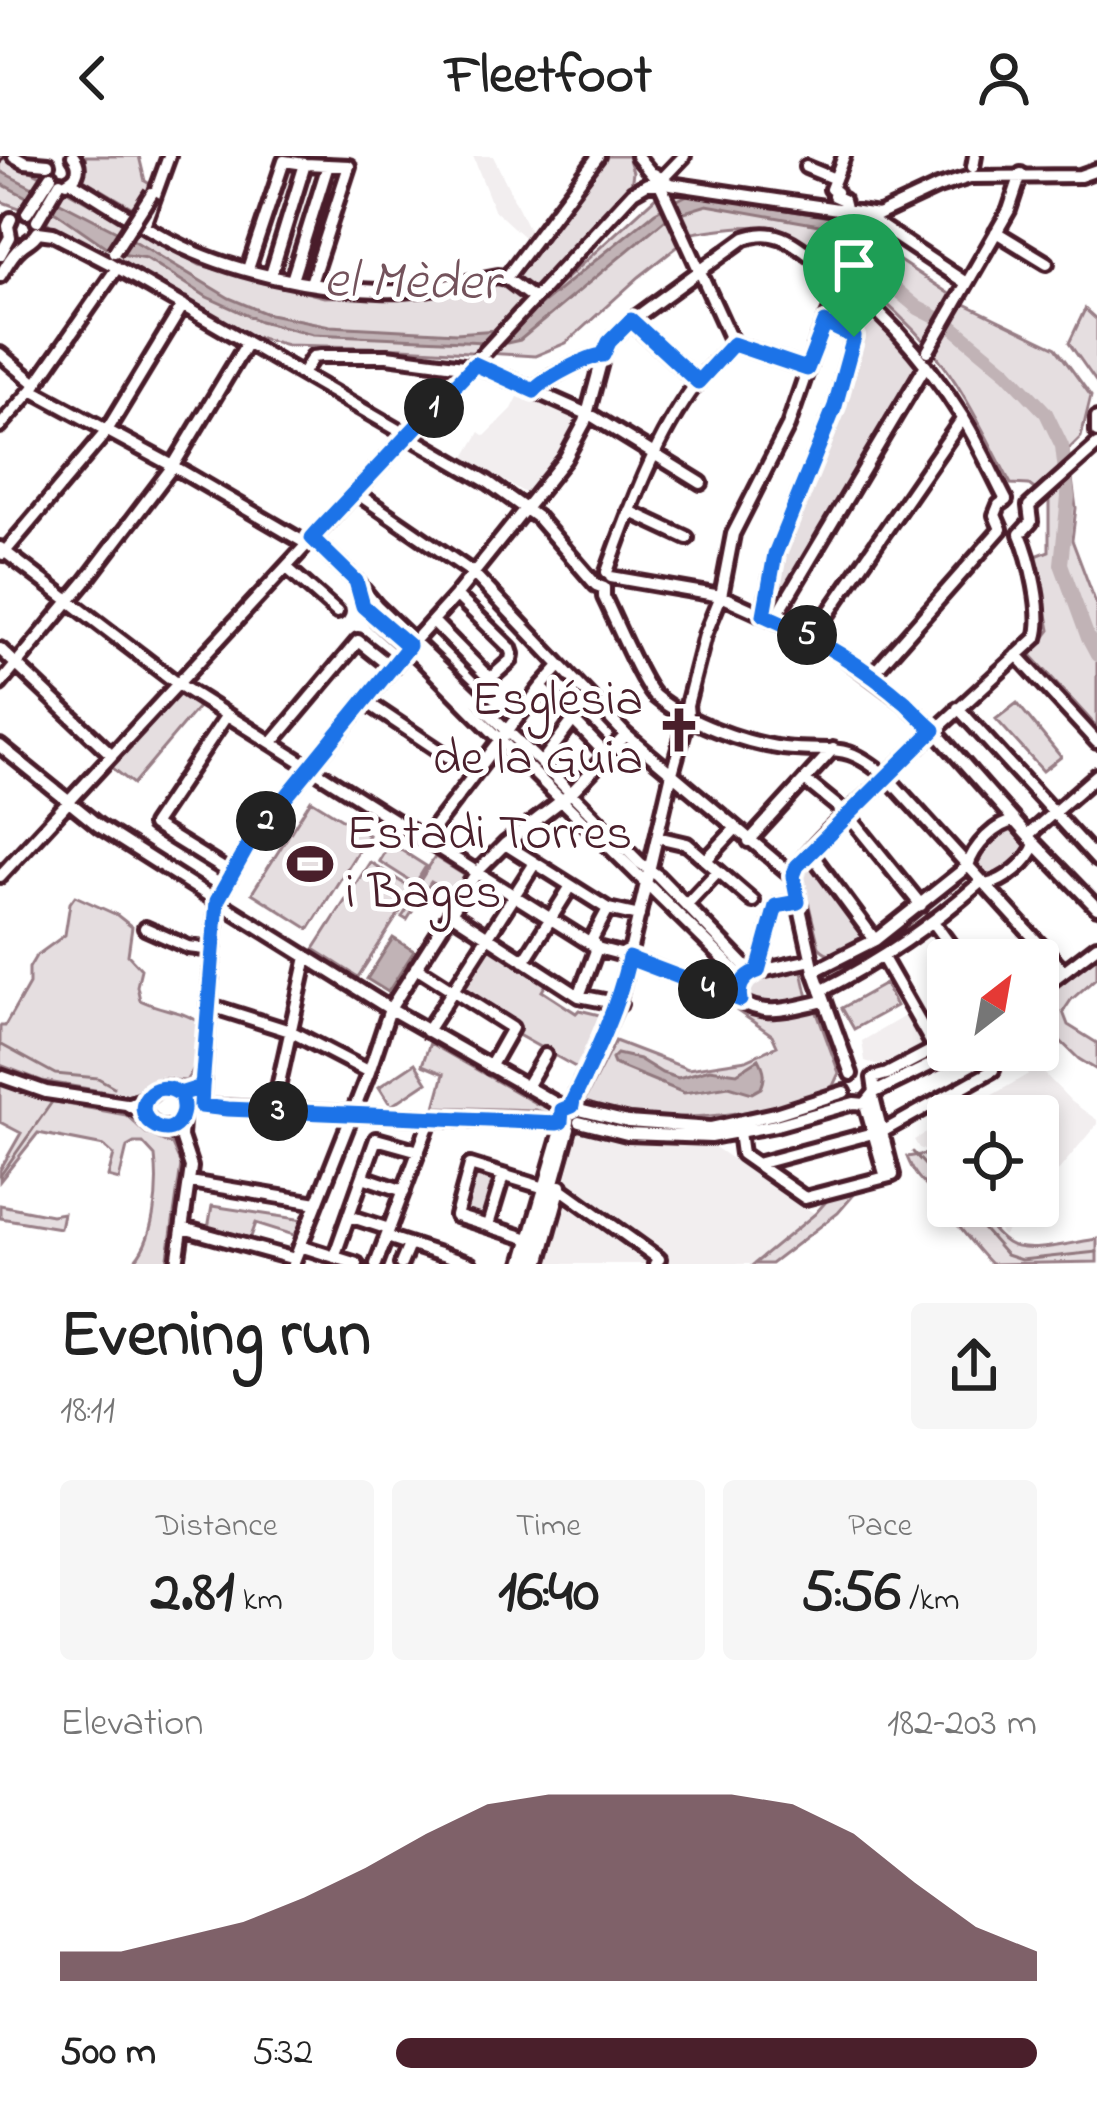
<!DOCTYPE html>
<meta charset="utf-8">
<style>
:root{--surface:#fff;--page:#f6f6f6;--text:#222;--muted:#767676;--accent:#4a1f2b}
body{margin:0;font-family:"Indie Flower",sans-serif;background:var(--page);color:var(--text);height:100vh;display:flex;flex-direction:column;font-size:45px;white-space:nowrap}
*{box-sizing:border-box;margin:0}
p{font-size:39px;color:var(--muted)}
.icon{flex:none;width:66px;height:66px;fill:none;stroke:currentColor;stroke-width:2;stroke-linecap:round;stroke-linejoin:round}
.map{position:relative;height:1108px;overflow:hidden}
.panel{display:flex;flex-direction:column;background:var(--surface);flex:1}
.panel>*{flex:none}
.needle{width:78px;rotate:31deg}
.controls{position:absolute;left:927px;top:783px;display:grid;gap:24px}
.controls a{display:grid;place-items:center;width:132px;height:132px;border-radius:12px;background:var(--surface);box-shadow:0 6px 18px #0003;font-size:60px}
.pin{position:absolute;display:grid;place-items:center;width:102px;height:102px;color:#fff;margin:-123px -51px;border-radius:50% 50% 50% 0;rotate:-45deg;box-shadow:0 0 12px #0007}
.pin .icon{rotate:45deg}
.km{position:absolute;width:60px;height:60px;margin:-30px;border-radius:50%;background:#222;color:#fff;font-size:33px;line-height:60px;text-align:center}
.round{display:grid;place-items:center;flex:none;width:126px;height:126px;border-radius:12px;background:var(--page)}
.headline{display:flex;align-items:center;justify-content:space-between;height:204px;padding:0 60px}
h1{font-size:66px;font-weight:700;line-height:90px}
.figures{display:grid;grid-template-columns:repeat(3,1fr);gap:18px;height:204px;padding:12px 60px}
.figures div{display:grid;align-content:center;border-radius:12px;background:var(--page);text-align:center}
.figures b{font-size:60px;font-weight:700}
.figures small{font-size:33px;font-weight:400}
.figures p{font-size:33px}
.chart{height:336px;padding:24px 60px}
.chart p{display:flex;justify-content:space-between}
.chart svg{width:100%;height:216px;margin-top:12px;fill:var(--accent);opacity:.7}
ul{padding:0 60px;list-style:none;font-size:39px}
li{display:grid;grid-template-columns:192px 144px 1fr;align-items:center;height:90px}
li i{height:30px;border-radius:15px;background:var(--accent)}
header{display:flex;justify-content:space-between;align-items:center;height:156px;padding:0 60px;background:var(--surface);font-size:54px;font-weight:700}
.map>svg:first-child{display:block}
.built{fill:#f2eeef}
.green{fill:#e5dee0;stroke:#987e86;stroke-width:3}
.water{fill:#c1b3b6;stroke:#91787e;stroke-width:3}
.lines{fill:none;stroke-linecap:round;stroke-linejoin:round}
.stream{stroke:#91787e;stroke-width:3}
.river{stroke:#c1b3b6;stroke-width:14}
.minor-casing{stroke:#4a1f2b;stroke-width:20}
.minor{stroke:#fff;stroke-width:10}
.rail{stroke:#4a1f2b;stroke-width:3}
.minor-bridge-casing{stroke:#4a1f2b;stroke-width:20;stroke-linecap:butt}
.minor-bridge{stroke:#fff;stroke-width:10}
.route-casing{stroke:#fff;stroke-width:24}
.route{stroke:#1a73e8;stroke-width:15}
.labels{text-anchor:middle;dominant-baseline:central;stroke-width:10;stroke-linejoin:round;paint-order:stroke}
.poi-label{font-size:51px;fill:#4a1f2b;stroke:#fff;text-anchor:end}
.water-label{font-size:54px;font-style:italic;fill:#74535c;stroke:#fff}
</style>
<header><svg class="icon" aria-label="back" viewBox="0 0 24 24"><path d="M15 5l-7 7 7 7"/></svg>Fleetfoot<svg class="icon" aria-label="person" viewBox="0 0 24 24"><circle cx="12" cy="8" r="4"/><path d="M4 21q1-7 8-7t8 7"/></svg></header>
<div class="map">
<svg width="1097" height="1108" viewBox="0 0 1097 1108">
<rect width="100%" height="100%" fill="#fff"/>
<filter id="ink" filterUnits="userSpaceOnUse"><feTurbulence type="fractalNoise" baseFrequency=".00833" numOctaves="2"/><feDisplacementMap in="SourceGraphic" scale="24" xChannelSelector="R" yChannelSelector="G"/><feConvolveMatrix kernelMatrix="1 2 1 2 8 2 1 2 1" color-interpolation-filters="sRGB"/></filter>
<g filter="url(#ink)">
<path class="built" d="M 473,0 L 493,0 L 531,78 L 524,81 L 494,54 Z
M 520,237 L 575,260 L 577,266 L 558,299 L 531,336 L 525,337 L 465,301 L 480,276 L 485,280 L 512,253 Z
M 910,857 L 928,889 L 881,910 L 865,905 L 862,885 Z
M 1039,912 L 1072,946 L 1097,964 L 1097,968 L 1038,1039 L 1038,960 L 956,960 Z
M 948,964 L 948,1015 L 932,996 L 919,992 L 914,984 Z
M 578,974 L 623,985 L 710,988 L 815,1058 L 754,1108 L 546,1108 Z
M 978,1050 L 1029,1050 L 1003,1080 Z"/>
<path class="green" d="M 0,0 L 39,19 L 200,109 L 324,141 L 431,139 L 499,128 L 539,147 L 657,40 L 690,33 L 840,53 L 880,92 L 963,147 L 1056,192 L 1091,240 L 1081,281 L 1068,294 L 1076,352 L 1072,384 L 1097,450 L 1097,571 L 1031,499 L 1050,474 L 1036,400 L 1049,395 L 1049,344 L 1029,329 L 1011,328 C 988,285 963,230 931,193 C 900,157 817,79 770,71 C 750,68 699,75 678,80 L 681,88 L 639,121 L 566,187 L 535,200 L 402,192 L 287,189 L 241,177 L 56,75 C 41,57 20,53 0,45 Z
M 86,0 L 139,0 L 145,25 L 153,30 L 138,55 L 80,21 Z
M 604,0 L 628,0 L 633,16 L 631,30 L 532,139 L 511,123 Z
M 842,133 L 918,207 L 782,438 L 786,441 L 777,456 L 766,451 L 779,400 L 841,248 L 857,179 L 829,165 Z
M 1085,153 L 1097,164 L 1097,227 L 1069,187 Z
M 178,528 L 203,545 L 133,628 L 105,606 Z
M 1017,547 L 1061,601 L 1043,615 L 996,563 Z
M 311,644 L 368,679 L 309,773 L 252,737 Z
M 1013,669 L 1032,692 L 997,724 L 988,725 L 973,708 L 973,703 L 1004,671 Z
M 390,687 L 426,710 L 415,728 L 379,705 Z
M 435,701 L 464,719 L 465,723 L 454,739 L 431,726 L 407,764 L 402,761 L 420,734 L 418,728 Z
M 813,704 L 870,783 C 853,791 833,808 819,791 L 802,720 Z
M 370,706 L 414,734 L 358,821 L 314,793 Z
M 75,740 L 117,759 L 132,771 L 128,799 L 141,813 L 137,830 L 140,844 C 159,854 186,855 202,868 L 198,906 L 186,925 L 160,923 L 138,938 L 130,940 L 42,925 L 0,909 L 0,870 L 5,870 L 29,828 L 29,812 L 36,800 L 65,779 L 70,747 Z
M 488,780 L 550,822 L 542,835 L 576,857 L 579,854 L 612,862 L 586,917 L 511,875 L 456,833 Z
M 1097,801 L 1097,821 L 1071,844 L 1063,856 L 1068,869 L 1097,887 L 1097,914 L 1079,903 L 1045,870 L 1038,870 L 1038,844 Z
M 802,815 L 808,842 L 769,850 L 748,842 L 744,834 C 755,814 780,817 802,815 Z
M 885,828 L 896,850 L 854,873 L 842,852 Z
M 736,854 L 768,863 L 816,854 L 839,917 L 833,930 C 771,962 648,973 584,945 L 615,885 L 688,913 L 746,904 L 777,890 L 772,879 Z
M 430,887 L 537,948 L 557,954 L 555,960 L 535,954 L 435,951 L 444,918 L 422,909 Z
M 415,907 L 427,926 L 391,950 L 379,931 Z
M 0,928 L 45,944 L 126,959 L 146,977 L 172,989 L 181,1009 L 167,1108 L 131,1108 C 155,1087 159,1032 155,1000 L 143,987 L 134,987 L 127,991 L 119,1024 L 108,1021 L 114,999 L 104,990 L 38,977 L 0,1025 L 0,1014 L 21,977 L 0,966 Z
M 926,998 L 948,1023 L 948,1050 L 973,1050 C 983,1062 994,1079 1007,1087 C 1027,1100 1074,1086 1097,1083 L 1097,1106 L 991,1108 C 970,1087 954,1063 935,1040 C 921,1023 916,1023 907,1001 Z
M 474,1017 L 495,1023 L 484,1061 L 463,1055 Z
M 857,1035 L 838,1057 L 771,1108 L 754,1108 L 815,1058 L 831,1040 Z
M 0,1049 L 51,1059 L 63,1057 L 60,1072 L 0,1062 Z
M 212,1050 L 310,1065 L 303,1082 L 256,1067 L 248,1089 L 207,1078 Z"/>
<path class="water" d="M 0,15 L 128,81 L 229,142 L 265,157 L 330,170 L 456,177 L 511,173 L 655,56 L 689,38 L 848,64 L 876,89 L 875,92 L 855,77 L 836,77 L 830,71 L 707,49 L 668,61 L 520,184 L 507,187 L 313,178 L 260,165 L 207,141 L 146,102 L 121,98 L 106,91 L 57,57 L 0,27 Z
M 393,782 L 414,795 L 388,836 L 367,823 Z
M 617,898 L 639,903 L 662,917 L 678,922 L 710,913 L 737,917 L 759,903 C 765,914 766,921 761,932 L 752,937 L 729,930 L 684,937 L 614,908 L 612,903 Z"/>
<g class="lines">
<path class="stream" d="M 0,888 L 55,918 L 98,922 L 114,931
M 913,996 L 948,1034
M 0,1020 L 52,946
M 963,1050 L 1006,1099 L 1021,1104 L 1097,1096"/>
<path class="river" d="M 839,68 L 847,70 L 850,80 L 864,89 L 870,96 L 862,105 L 864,114 L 893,131 L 918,152 L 949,168 L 1007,216 L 1046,257 L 1062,290 L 1068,341 L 1061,408 L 1088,482 L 1097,499"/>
<g class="minor-casing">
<path id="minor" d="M 14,0 L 25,6 L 48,8
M 637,0 L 660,28 L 733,188 L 807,213
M 806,11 L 835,23
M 973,11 L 975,0
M 654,18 L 670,28 L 878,59 L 938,31 L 970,21 L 1080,20 L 1097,14
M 662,23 L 684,0
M 70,25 C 104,45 138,68 173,86 C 230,116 315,133 379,135 C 419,137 459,127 498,120 L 506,122 L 534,143
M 67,26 C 79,21 81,10 73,0
M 27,57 L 51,20
M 864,59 L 966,127
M 37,65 L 60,26
M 144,69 L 169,0
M 38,76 L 53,78 L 111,108 L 488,326 L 538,362 L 596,429 L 604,432
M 996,76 L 1047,107
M 10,81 L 8,70 L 11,63
M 819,97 L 846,56 L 843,44 L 834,40 L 836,36 L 831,33 L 844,0
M 0,99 L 10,81
M 248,113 L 284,5 L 305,8
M 271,119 L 305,8 L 349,10 L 311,127
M 0,120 C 6,111 11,99 20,92 C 27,85 33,85 38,76
M 506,122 L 598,0
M 292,124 L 328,9
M 631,165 L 698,226
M 928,195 L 1009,54 L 1021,18
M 0,198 L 36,228
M 474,208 L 594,261 L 701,327
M 302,218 L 313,201 L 321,200 L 387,200 L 471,211
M 32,234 L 173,310 L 307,388
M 534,235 C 544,223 588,200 603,199
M 1097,262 L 1097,276
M 0,270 L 32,234 L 117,112
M 355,336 L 473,417 L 626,579 L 793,720
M 1029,350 L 1097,289
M 629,355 L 687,382
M 1001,373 L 995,359 L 999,349 L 1006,344
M 1020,378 L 1031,366 L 1029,350
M 312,382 L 356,425 L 376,449 L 541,607 L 640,707 L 658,720 L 752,817
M 0,392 L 178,528 L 597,792 L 620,798 L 739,844 C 765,863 795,851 824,845
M 3,398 L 106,276 L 183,149
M 286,411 L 337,456
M 607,416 C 630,353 654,284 695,229 C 706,215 721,201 733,188
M 611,421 L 721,440 L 812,481 L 841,499 L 904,546 L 934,574 L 1035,688 L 1097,752
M 604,432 L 604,441 C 614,461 642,528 655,540 C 686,566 744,587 783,592 C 835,598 842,583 887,621 L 1064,815
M 359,434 C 367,464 404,485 425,507 C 529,615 638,718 744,823
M 764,459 L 775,399 L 835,250 L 854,180 L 825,167
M 774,464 L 926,209
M 434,466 L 486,519 L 492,521 L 511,504 L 512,498 L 510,492 L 456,439
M 812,481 L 963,262
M 0,493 L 112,599
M 1017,499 L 1097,586
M 871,520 L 1001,373
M 0,528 L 85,426 L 173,310 L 247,187
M 541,531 L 607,599
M 365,545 L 474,618
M 958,552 L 1097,704
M 227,559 L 153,669 L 232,718
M 272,587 L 358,485 L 392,512
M 0,590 L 99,670 L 217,745 L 390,853 L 564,952
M 541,607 L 572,566
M 805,624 L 848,659 L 921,749
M 1028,679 L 1097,619
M 657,681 L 687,688 L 753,745
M 425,683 L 541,531 L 560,510
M 749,685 L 833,593
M 505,688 L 608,753 L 639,760
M 810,696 L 875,784
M 706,704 L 735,673
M 0,720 L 633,36 L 647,28 L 660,28
M 793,720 C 806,690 859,648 884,624 L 889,617 L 1036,482 C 1044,458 1030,401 1020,378
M 793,720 L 814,815 L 851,918
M 986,729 C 1005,725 1029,706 1035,688
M 686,749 L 718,715
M 451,757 L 579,840 L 620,848
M 934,767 L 961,804
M 145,772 L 188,791 L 213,794
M 883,802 L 935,893
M 524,805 L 571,730
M 416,811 L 512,872 L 490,911
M 758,815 L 776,750 L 798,745
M 814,815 L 875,784 L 968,710 C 973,691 996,667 1015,665
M 821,835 C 883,803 929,771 982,725
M 1038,835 L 1097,790
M 579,840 L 597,792 L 592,783 L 608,753
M 739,844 L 739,830 L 752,817 L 811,804
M 208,849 L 290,875 L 369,916
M 427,875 L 535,707
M 0,920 L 46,936 L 126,948 L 145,959 L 156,970 L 167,972 L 181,981
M 873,922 L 887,918 L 948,886
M 526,931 L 545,899
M 875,936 L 961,894
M 873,941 L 893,1019
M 129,948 C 132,947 143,944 145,943 C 160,933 162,924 180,938
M 865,948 L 886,1021 L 890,1020
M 572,950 L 573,944 L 618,847 L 672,617 L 688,560 L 687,549 L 705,479 L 721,440 L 733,378 L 788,270 L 819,180 L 844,124
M 567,951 L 628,966 L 711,972 L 775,958 L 844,936
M 273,954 L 307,801
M 561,966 L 431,962 L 201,950 L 217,745 L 251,684 L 409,491 L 456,439 L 565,303 L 585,266 L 603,199 L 609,186 L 631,165 L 745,82 C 755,79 762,77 772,79 C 788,82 800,92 812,101 C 872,144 924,199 963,262 C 979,288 992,317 1006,344
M 579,966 L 627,978 L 711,981 L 776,969 L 854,947 L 865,948 L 875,936 L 873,922
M 739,976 L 742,998 L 805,1042 L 886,1021
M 882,976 L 993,914 L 982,894
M 757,1008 L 873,977
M 363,1021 L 404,1035
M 190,1026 L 317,1047
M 560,1032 L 659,1103 L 655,1108
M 349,1060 L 389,1073
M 488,1069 L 503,1020
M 183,1072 L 295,1103
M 387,1081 L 470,1108
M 529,1083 L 456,1060 L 470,1009 L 545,1032
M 300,1090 L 357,1108
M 334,1101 L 376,983 L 419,995
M 177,1108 L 191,1011 L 181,981 L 182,963
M 293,1108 L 369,916 L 390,853 L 477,716 L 505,688 L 570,638 L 626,579
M 376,1108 L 431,962
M 401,1108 L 409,1089
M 522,1108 L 563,968
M 531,1108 L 569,973
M 539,1108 L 561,1030"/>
</g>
<use href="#minor" class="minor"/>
<path class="rail" d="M 0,7 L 4,0"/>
<g class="minor-bridge-casing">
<path id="minor-bridge" d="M 114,96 L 152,37"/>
</g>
<use href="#minor-bridge" class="minor-bridge"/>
</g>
</g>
<g class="lines" filter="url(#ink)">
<g class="route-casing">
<path id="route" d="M 854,181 L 825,167 L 807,213 L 733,188 L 698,226 L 631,164 L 609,186 L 603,199 C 588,200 544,223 534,235 L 475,208 L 319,374 L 312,382 L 356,425 L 363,450 L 409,490 L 251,684 L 217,745 L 202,931 L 180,938 C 190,959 174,984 152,968 C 130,952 153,919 180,938 L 202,931 L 201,950 L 227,953 L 557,967 L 561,966 L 562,954 L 572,950 L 573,944 C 596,897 617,853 629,802 L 740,844 C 737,830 744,820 758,815 L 776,750 L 798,746 L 793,720 L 797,710 L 934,574 C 924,566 915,556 906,547 C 864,510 815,481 764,459 L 775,398 L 835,250 L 854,181"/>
</g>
<use href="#route" class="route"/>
</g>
<defs>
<g id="church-bare" transform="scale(3.6)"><path d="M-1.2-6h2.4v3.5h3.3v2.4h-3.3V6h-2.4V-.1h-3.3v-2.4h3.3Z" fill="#4a1f2b" stroke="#fff" stroke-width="2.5" paint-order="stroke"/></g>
<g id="stadium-bare" transform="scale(3.6)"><path d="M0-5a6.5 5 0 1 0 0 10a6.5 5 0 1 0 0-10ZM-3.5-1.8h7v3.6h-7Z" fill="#4a1f2b" stroke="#fff" stroke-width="2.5" paint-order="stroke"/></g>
</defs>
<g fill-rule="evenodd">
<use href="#church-bare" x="679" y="574"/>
<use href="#stadium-bare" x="310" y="708"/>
</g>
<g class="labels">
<g class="poi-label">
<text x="643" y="545">Església<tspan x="643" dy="59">de la Guia</tspan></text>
<text x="346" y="679" text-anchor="start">Estadi Torres<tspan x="346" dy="59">i Bages</tspan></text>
</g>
<g class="water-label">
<text transform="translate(411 128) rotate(1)">el Mèder</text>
</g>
</g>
</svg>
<div class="controls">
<a><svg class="needle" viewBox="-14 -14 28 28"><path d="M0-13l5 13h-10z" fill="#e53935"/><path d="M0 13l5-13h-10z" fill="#767676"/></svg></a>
<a><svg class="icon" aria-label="locate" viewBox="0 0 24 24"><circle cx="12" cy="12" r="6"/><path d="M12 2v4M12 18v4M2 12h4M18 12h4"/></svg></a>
</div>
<div class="pin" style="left:854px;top:181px;background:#1e9e55"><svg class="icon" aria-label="arrive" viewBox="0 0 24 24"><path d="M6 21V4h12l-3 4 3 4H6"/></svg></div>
<b class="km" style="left:434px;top:252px">1</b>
<b class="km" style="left:266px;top:665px">2</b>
<b class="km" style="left:278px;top:955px">3</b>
<b class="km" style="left:708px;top:833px">4</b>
<b class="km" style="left:807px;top:479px">5</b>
</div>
<section class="panel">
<div class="headline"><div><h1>Evening run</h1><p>18:11</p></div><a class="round"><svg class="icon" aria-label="share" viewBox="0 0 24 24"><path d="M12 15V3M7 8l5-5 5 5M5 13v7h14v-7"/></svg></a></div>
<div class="figures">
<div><p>Distance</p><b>2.81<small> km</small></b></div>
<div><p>Time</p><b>16:40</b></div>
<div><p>Pace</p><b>5:56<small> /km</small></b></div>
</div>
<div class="chart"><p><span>Elevation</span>182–203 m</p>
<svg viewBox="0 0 160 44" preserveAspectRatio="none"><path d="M0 44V38L10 38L20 35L30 32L40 27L50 21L60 14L70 8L80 6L90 6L100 6L110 6L120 8L130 14L140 24L150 33L160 38V44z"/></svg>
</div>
<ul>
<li><b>500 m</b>5:32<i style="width:100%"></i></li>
</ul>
</section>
